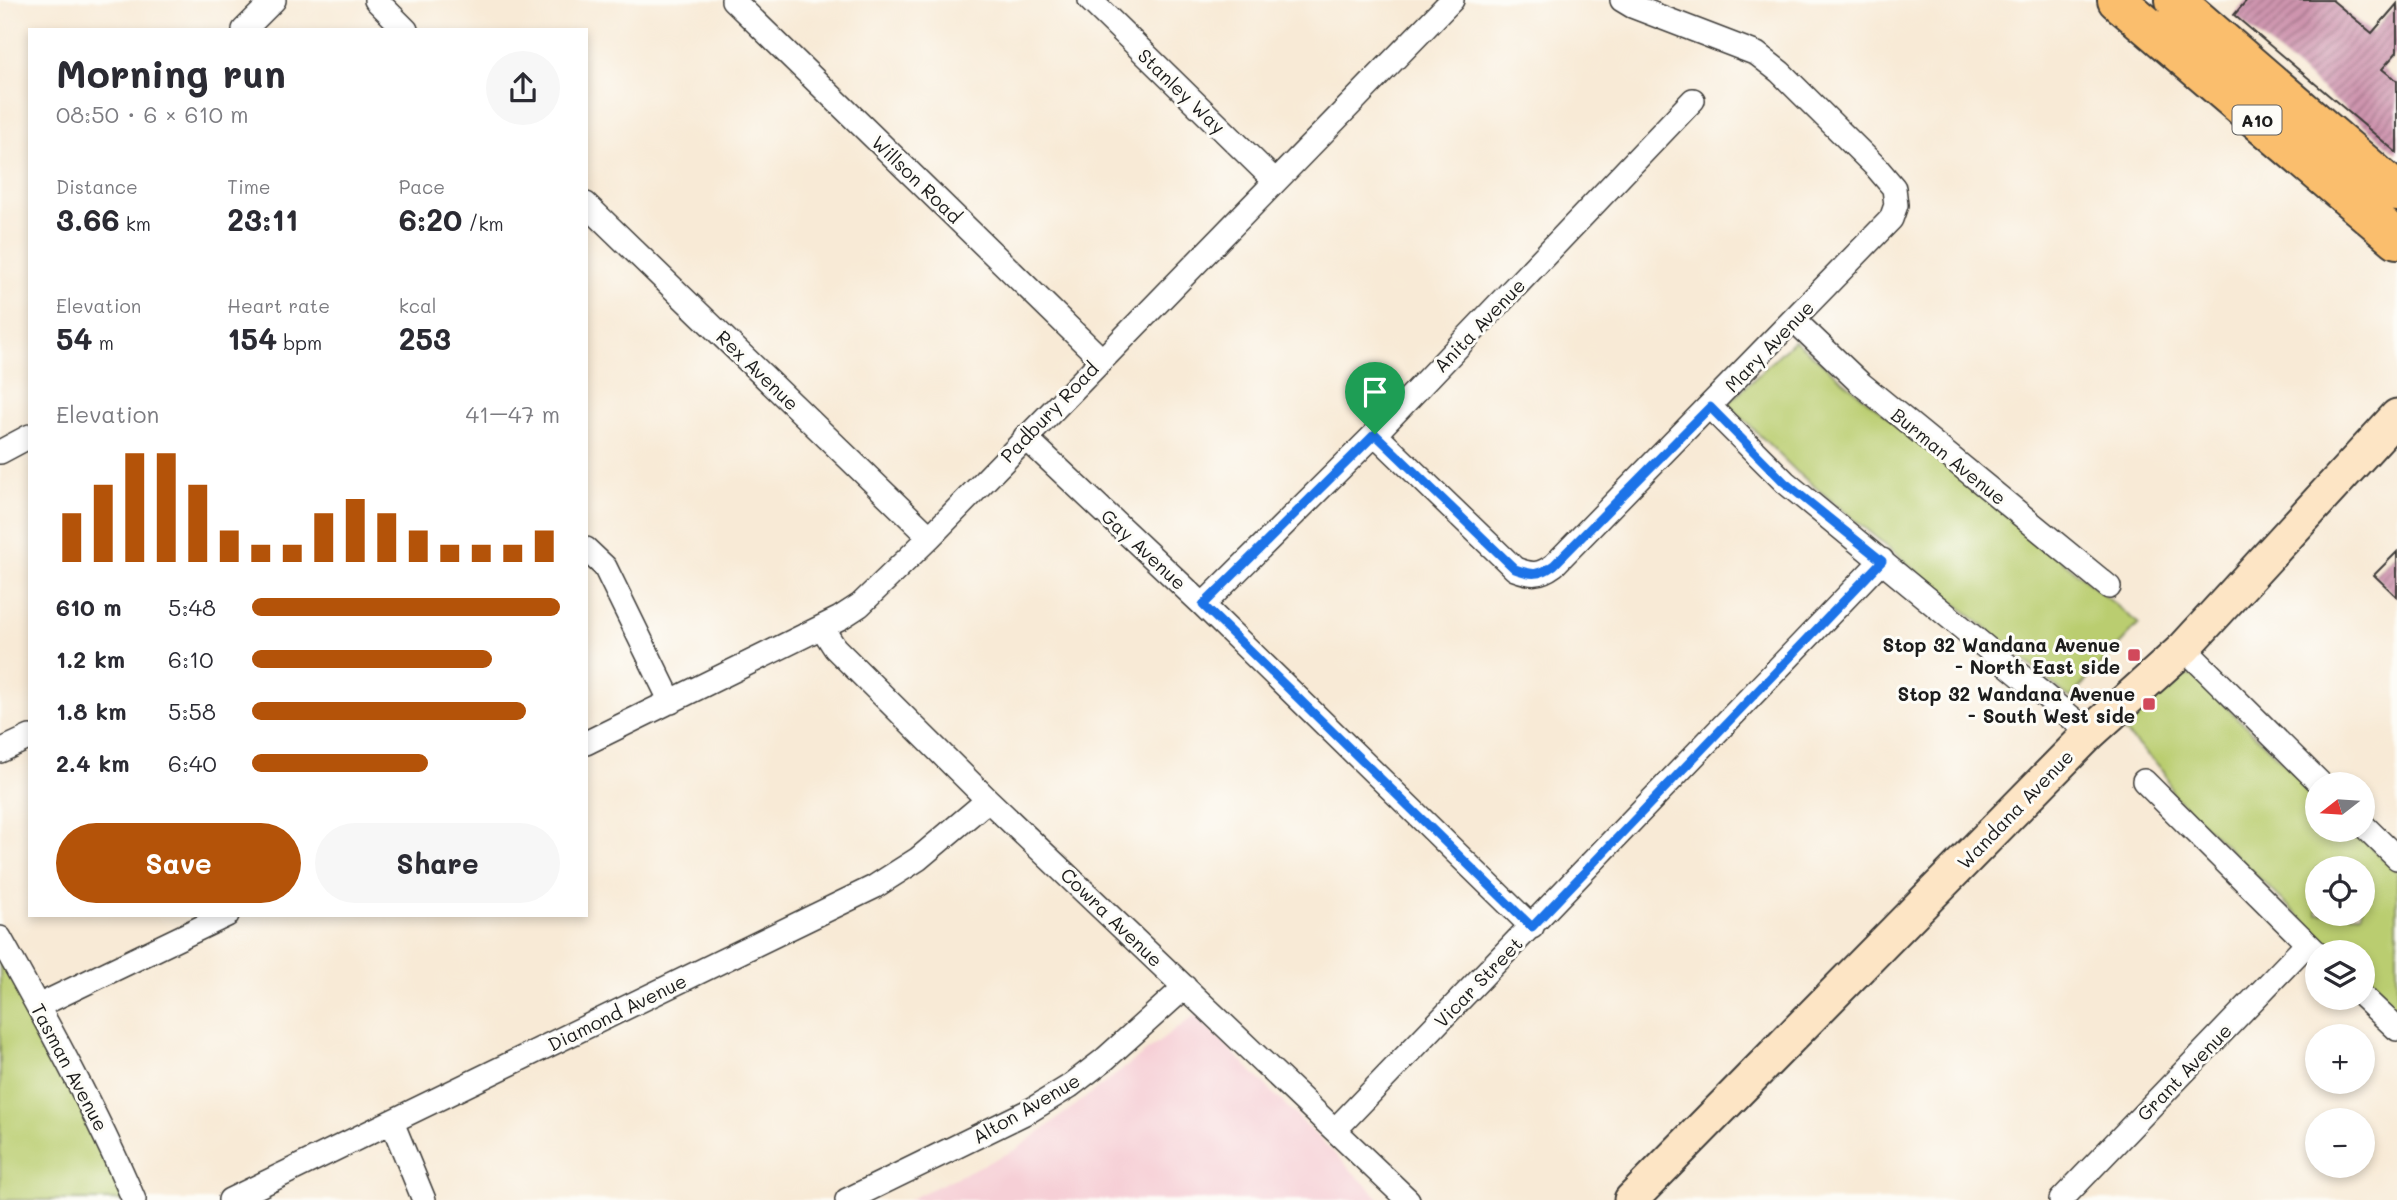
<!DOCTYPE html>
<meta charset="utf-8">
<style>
:root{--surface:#fff;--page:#f7f7f7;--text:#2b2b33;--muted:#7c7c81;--accent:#b45309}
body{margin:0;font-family:Mali,sans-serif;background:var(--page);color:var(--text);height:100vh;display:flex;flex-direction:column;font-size:26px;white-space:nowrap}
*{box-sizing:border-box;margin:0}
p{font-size:23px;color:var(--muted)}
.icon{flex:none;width:38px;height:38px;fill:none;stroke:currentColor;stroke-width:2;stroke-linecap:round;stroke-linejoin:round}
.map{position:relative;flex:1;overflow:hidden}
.side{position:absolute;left:28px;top:28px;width:560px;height:889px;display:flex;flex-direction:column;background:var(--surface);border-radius:0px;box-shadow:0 4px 10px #0003}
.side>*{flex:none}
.needle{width:46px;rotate:253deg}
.tools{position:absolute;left:2305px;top:772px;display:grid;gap:14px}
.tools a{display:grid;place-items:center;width:70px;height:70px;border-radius:50%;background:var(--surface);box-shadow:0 4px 10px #0003;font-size:35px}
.pin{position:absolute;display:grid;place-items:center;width:60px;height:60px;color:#fff;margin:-72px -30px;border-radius:50% 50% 50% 0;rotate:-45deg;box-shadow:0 0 7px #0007}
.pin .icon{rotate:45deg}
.round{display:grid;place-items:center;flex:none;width:74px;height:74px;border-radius:37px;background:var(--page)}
.summary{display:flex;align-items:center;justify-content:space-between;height:119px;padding:0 28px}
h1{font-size:38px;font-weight:700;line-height:52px}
.figures{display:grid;grid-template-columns:repeat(3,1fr);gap:10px;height:119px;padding:7px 28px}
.figures div{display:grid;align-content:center}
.figures b{font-size:30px;font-weight:700}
.figures small{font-size:19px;font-weight:400}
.figures p{font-size:19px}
.chart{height:196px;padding:14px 28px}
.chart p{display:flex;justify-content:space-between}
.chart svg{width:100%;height:126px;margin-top:7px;stroke:var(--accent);stroke-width:6}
.action{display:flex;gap:14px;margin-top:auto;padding:14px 28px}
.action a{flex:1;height:80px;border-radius:42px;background:var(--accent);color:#fff;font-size:28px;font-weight:700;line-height:80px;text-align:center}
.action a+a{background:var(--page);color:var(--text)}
ul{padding:0 28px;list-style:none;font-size:23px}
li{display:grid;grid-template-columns:112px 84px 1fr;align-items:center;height:52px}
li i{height:18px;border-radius:9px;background:var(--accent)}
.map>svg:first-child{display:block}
.built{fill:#f6cfd6}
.park{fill:#bacd70;stroke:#6b7446;stroke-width:2;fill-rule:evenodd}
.building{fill:url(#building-hatch)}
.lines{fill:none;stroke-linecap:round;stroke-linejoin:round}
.street-casing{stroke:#3d3b38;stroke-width:26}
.secondary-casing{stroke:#3d3b38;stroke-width:37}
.highway-casing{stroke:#3d3b38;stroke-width:42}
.street{stroke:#fff;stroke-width:23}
.secondary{stroke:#fde5c5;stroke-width:33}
.highway{stroke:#fabe6d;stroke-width:38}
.route-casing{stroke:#fff;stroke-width:14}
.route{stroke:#1a73e8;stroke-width:9}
.poi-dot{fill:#d1495b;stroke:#fdfcf7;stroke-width:2.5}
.labels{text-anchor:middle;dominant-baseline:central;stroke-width:6;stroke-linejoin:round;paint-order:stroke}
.shield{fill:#fdfcf7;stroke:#605f5e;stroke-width:2}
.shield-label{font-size:18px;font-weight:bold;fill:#1c1c1c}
.street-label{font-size:19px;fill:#1c1c1c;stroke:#fdfcf7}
.poi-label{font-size:19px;font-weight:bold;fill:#1c1c1c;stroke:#fdfcf7;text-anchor:end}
</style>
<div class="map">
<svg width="2397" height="1200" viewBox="0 0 2397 1200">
<defs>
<pattern id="building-hatch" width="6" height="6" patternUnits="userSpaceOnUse" patternTransform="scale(1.75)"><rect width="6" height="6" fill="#ce94ae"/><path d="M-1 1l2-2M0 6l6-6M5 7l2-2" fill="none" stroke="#a6788d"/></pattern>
</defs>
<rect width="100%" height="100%" fill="#fdfcf7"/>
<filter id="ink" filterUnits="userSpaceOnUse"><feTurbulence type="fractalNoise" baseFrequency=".0143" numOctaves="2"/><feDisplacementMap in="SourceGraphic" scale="14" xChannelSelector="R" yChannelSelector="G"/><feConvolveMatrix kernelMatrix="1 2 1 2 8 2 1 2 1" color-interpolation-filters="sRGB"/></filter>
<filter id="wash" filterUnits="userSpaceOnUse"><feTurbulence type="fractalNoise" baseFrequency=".00686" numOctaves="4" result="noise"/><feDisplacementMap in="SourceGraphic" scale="28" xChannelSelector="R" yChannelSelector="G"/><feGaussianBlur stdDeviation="1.57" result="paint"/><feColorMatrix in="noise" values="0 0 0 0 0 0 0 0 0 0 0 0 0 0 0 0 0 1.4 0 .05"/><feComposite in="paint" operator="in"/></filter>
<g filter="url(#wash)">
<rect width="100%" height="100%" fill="#f8ead6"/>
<path class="built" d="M 1195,1015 L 1381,1200 L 908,1200 L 1017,1149 Z"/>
<path class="park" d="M 1794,340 L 2139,624 L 2070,698 L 1797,472 L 1728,404 Z
M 2170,674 L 2194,676 L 2317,795 L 2317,830 L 2353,830 L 2397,872 L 2397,1011 L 2363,978 L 2362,952 L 2336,952 L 2173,795 L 2164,771 L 2119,727 ZM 2317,868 L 2362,868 L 2362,914 L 2317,914 Z
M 0,947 L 133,1200 L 0,1200 Z"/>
<g id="blocks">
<path class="building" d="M 2247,0 L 2332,0 L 2372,33 L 2397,4 L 2397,52 L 2382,69 L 2397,81 L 2397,153 L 2234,15 Z
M 2397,552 L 2397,597 L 2374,575 Z"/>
</g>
</g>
<g filter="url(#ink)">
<use href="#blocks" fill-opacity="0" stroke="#3d3b38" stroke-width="2"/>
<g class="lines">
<g class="street-casing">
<path id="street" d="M 376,0 L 406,30
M 733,0 L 1101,359
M 1090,0 L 1275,181
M 244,30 L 274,0
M 586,204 L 930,537
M 1794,320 L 1860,383 L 2109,587
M 1710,407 L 1785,482 L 2090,733
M 1375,434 L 1515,569 C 1531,575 1539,576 1554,565 L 1891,219 L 1896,205 L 1894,188 L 1877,168 L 1780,72 L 1757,54 L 1632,6 L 1622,0
M 1025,437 L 1203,605 L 1532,927
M 0,452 L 30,436
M 586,549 L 605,567 L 671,702
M 1203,605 L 1375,434 L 1693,100
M 822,628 L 835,648 L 988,800 L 1408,1200
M 2184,648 L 2321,784
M 586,743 L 840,618 L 860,605 L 930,537 L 1452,0
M 0,751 L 30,737
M 2144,781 L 2317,953
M 2362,824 L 2397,858
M 0,938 C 48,1024 95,1109 134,1200
M 2362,996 L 2397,1029
M 38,1006 L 227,915
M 392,1122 L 424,1200
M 1335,1130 L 1882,560
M 230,1200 L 874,887 L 918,859 L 988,800
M 847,1200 L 1031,1110 L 1070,1086 L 1105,1059 L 1185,987
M 2061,1200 L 2307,944"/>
</g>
<g class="secondary-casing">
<path id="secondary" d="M 1631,1200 L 2090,733 L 2184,648 L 2397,416"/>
</g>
<g class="highway-casing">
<path id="highway" d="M 2117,0 L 2397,239
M 2175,0 L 2397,192"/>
</g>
<use href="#street" class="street"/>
<use href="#secondary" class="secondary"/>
<use href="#highway" class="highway"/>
</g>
</g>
<g class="lines" filter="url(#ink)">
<g class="route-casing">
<path id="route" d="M 1710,407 L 1784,482 L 1882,561 L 1532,927 L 1203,605 L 1375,434 L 1515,569 C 1531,575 1539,576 1554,565 Z"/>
</g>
<use href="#route" class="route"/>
</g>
<g class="poi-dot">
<rect x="2127" y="648" width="14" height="14" rx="3.5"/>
<rect x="2142" y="697" width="14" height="14" rx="3.5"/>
</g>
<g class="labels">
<rect class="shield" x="2232.5" y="105.5" width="49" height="29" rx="5"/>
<g class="shield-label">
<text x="2257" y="120">A10</text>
</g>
<g class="street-label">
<text transform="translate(1182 91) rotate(44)">Stanley Way</text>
<text transform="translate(917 179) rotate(44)">Willson Road</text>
<text transform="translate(1479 325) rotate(-46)">Anita Avenue</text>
<text transform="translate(1769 346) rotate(-46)">Mary Avenue</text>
<text transform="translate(758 370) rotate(44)">Rex Avenue</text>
<text transform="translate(1049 412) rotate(-46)">Padbury Road</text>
<text transform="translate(1949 456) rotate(39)">Burman Avenue</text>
<text transform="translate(1144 549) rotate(43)">Gay Avenue</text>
<text transform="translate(2015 809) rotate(-46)">Wandana Avenue</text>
<text transform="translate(1112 917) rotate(44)">Cowra Avenue</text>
<text transform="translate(1478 982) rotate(-46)">Vicar Street</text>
<text transform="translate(617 1012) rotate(-26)">Diamond Avenue</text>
<text transform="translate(70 1067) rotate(62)">Tasman Avenue</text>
<text transform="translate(2184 1072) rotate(-46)">Grant Avenue</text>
<text transform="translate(1026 1108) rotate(-30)">Alton Avenue</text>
</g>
<g class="poi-label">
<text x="2120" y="644">Stop 32 Wandana Avenue<tspan x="2120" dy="22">- North East side</tspan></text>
<text x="2135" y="693">Stop 32 Wandana Avenue<tspan x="2135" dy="22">- South West side</tspan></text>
</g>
</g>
</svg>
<div class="tools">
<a><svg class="needle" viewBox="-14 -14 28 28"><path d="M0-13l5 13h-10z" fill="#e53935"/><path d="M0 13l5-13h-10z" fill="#7c7c81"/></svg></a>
<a><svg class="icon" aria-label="locate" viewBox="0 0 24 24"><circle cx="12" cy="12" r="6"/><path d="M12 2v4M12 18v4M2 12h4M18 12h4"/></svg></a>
<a><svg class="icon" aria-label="layers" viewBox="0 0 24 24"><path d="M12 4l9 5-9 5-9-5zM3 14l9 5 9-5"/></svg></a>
<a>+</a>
<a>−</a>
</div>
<div class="pin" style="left:1375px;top:434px;background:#1e9e55"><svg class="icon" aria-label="arrive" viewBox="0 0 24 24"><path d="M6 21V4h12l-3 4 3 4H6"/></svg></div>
<section class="side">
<div class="summary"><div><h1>Morning run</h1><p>08:50 · 6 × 610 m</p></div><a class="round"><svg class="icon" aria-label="share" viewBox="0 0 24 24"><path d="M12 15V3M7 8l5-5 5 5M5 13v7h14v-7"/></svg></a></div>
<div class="figures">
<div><p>Distance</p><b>3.66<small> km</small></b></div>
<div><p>Time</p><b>23:11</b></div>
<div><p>Pace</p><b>6:20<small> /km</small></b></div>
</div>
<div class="figures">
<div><p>Elevation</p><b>54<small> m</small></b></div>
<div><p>Heart rate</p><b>154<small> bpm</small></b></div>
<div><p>kcal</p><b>253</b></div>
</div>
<div class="chart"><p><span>Elevation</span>41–47 m</p>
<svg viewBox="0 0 160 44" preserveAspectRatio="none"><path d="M5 44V27M15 44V17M25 44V6M35 44V6M45 44V17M55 44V33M65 44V38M75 44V38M85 44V27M95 44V22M105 44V27M115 44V33M125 44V38M135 44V38M145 44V38M155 44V33"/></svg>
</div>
<ul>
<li><b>610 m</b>5:48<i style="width:100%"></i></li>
<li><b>1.2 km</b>6:10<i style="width:78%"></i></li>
<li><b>1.8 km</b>5:58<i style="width:89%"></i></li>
<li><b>2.4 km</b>6:40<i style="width:57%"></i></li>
</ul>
<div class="action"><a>Save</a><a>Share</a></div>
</section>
</div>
